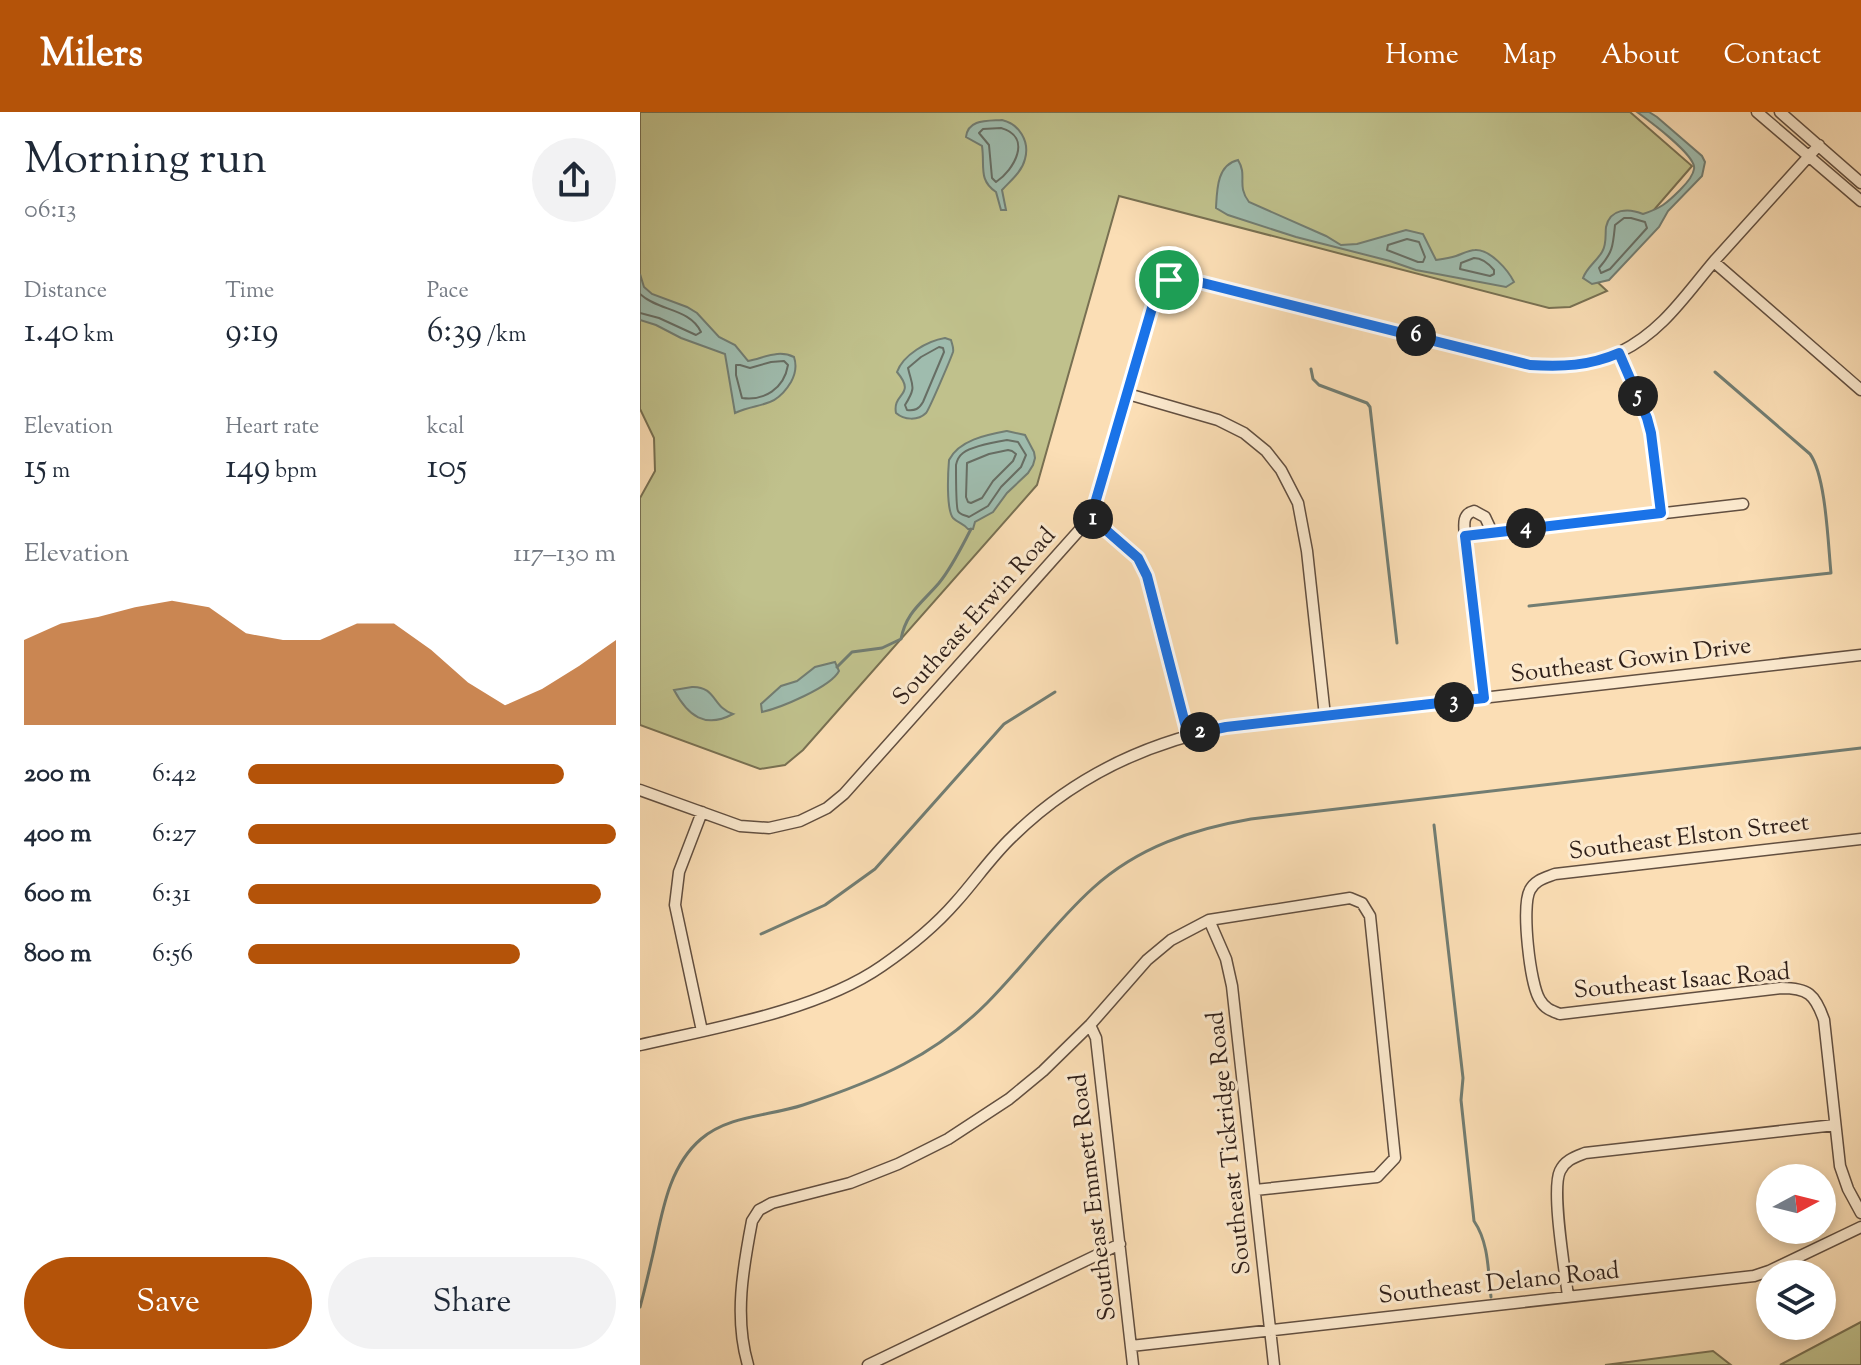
<!DOCTYPE html>
<meta charset="utf-8">
<style>
:root{--surface:#fff;--page:#f2f2f3;--text:#1f2937;--muted:#747a83;--accent:#b45309}
body{margin:0;font-family:"Sorts Mill Goudy",serif;background:var(--page);color:var(--text);height:100vh;display:flex;flex-direction:column;font-size:30px;white-space:nowrap}
*{box-sizing:border-box;margin:0}
p{font-size:26px;color:var(--muted)}
.icon{flex:none;width:44px;height:44px;fill:none;stroke:currentColor;stroke-width:2;stroke-linecap:round;stroke-linejoin:round}
.map{position:relative;flex:1;overflow:hidden}
.panel{display:flex;flex-direction:column;background:var(--surface);width:640px}
.panel>*{flex:none}
.needle{width:52px;rotate:83deg}
.tools{position:absolute;left:1116px;top:1052px;display:grid;gap:16px}
.tools a{display:grid;place-items:center;width:80px;height:80px;border-radius:50%;background:var(--surface);box-shadow:0 4px 12px #0003;font-size:40px}
.pin{position:absolute;display:grid;place-items:center;width:68px;height:68px;color:#fff;margin:-34px;border:4px solid #fff;border-radius:50%;box-shadow:0 2px 8px #0007}
.km{position:absolute;width:40px;height:40px;margin:-20px;border-radius:50%;background:#222;color:#fff;font-size:22px;line-height:40px;text-align:center}
.round{display:grid;place-items:center;flex:none;width:84px;height:84px;border-radius:42px;background:var(--page)}
.head{display:flex;align-items:center;justify-content:space-between;height:136px;padding:0 24px}
h1{font-size:44px;font-weight:600;line-height:60px}
.stats{display:grid;grid-template-columns:repeat(3,1fr);gap:12px;height:136px;padding:8px 24px}
.stats div{display:grid;align-content:center}
.stats b{font-size:34px;font-weight:600}
.stats small{font-size:22px;font-weight:400}
.stats p{font-size:22px}
.chart{height:224px;padding:16px 24px}
.chart p{display:flex;justify-content:space-between}
.chart svg{width:100%;height:144px;margin-top:8px;fill:var(--accent);opacity:.7}
.button{display:flex;gap:16px;margin-top:auto;padding:16px 24px}
.button a{flex:1;height:92px;border-radius:48px;background:var(--accent);color:#fff;font-size:32px;font-weight:600;line-height:92px;text-align:center}
.button a+a{background:var(--page);color:var(--text)}
ul{padding:0 24px;list-style:none;font-size:26px}
li{display:grid;grid-template-columns:128px 96px 1fr;align-items:center;height:60px}
li i{height:20px;border-radius:10px;background:var(--accent)}
header{display:flex;align-items:center;gap:48px;box-sizing:border-box;height:112px;padding:0 40px;background:var(--accent);color:#fff}
header strong{font-size:38px}
nav{display:flex;gap:44px;margin-inline-start:auto;font-size:28px}
main{display:flex;flex:1;min-height:0}
.map>svg:first-child{display:block}
.green{fill:#c0c18c;stroke:#787052;stroke-width:2}
.water{fill:#9fbcae;stroke:#727d72;stroke-width:2}
.lines{fill:none;stroke-linecap:round;stroke-linejoin:round}
.shore{stroke:#676e64;stroke-width:2}
.stream{stroke:#727d72;stroke-width:3}
.minor-casing{stroke:#624f40;stroke-width:13}
.minor{stroke:#fceacf;stroke-width:10}
.route-casing{stroke:#fff;stroke-width:16}
.route{stroke:#1a73e8;stroke-width:10}
.labels{text-anchor:middle;dominant-baseline:central;stroke-width:6;stroke-linejoin:round;paint-order:stroke}
.street-label{font-size:24px;fill:#2f1f19;stroke:#fceacf}
</style>
<header>
<strong>Milers</strong>
<nav><a>Home</a><a>Map</a><a>About</a><a>Contact</a></nav>
</header>
<main>
<section class="panel">
<div class="head"><div><h1>Morning run</h1><p>06:13</p></div><a class="round"><svg class="icon" aria-label="share" viewBox="0 0 24 24"><path d="M12 15V3M7 8l5-5 5 5M5 13v7h14v-7"/></svg></a></div>
<div class="stats">
<div><p>Distance</p><b>1.40<small> km</small></b></div>
<div><p>Time</p><b>9:19</b></div>
<div><p>Pace</p><b>6:39<small> /km</small></b></div>
</div>
<div class="stats">
<div><p>Elevation</p><b>15<small> m</small></b></div>
<div><p>Heart rate</p><b>149<small> bpm</small></b></div>
<div><p>kcal</p><b>105</b></div>
</div>
<div class="chart"><p><span>Elevation</span>117–130 m</p>
<svg viewBox="0 0 160 44" preserveAspectRatio="none"><path d="M0 44V18L10 13L20 11L30 8L40 6L50 8L60 16L70 18L80 18L90 13L100 13L110 21L120 31L130 38L140 33L150 26L160 18V44z"/></svg>
</div>
<ul>
<li><b>200 m</b>6:42<i style="width:86%"></i></li>
<li><b>400 m</b>6:27<i style="width:100%"></i></li>
<li><b>600 m</b>6:31<i style="width:96%"></i></li>
<li><b>800 m</b>6:56<i style="width:74%"></i></li>
</ul>
<div class="button"><a>Save</a><a>Share</a></div>
</section>
<div class="map">
<svg width="1221" height="1253" viewBox="0 0 1221 1253">
<rect width="100%" height="100%" fill="#fbdeb5"/>
<filter id="stains"><feTurbulence type="fractalNoise" baseFrequency=".0025" numOctaves="4"/><feColorMatrix values="0 0 0 0 .2 0 0 0 0 .09 0 0 0 0 .02 0 0 0 .5 -.17"/></filter>
<radialGradient id="worn" r=".72"><stop offset=".6" stop-color="#630" stop-opacity="0"/><stop offset="1" stop-color="#630" stop-opacity=".3"/></radialGradient>
<path class="green" d="M 0,0 L 990,0 L 1052,54 L 954,167 L 967,179 L 930,195 L 909,196 L 479,84 L 397,373 L 163,638 L 145,653 L 120,657 L 0,613 L 0,386 L 15,359 L 14,326 L 0,297 Z
M 1221,1210 L 1221,1253 L 1140,1253 Z
M 1073,1239 L 1091,1253 L 965,1253 Z"/>
<path class="water" d="M 997,0 L 1009,0 L 1017,5 L 1062,44 L 1065,50 L 1062,64 L 1028,99 L 1019,115 L 969,168 L 952,172 L 943,166 C 947,155 956,150 962,140 C 967,132 965,123 966,115 C 970,96 989,96 1003,102 C 1021,96 1026,92 1040,78 C 1045,73 1053,65 1054,57 C 1057,44 1008,8 997,0 Z
M 362,8 C 379,12 390,29 385,47 C 382,60 370,69 362,78 L 366,98 L 361,98 L 356,80 C 338,68 345,54 342,34 L 326,25 C 328,7 347,9 362,8 Z
M 598,48 C 608,64 596,73 609,90 L 686,124 L 701,133 L 717,132 L 766,118 L 783,122 L 796,148 C 803,147 810,146 816,144 C 822,142 829,138 835,138 C 850,137 868,158 874,170 L 866,175 L 776,158 L 750,149 L 656,125 L 588,103 L 576,96 C 577,77 577,53 598,48 Z
M 0,162 L 4,175 L 12,182 L 47,195 L 57,201 L 79,225 L 95,233 L 108,249 C 124,246 138,237 154,245 C 157,254 156,261 151,270 C 135,297 119,290 95,301 L 85,242 L 41,226 L 16,213 L 0,208 Z
M 305,226 L 311,228 C 312,232 314,236 313,240 C 311,246 289,298 286,301 C 278,309 264,308 256,301 C 252,280 277,284 257,260 C 263,243 287,229 305,226 Z
M 367,319 L 385,323 L 394,340 L 395,346 L 393,353 L 388,361 L 367,381 L 353,400 L 335,410 L 333,417 L 328,417 C 324,412 318,411 313,406 C 306,397 308,360 309,348 C 319,328 346,323 367,319 Z
M 195,550 L 199,559 C 191,575 140,596 122,600 L 121,592 L 141,574 L 157,569 L 175,555 Z
M 52,575 C 76,574 73,596 93,602 C 65,617 48,604 34,578 Z"/>
<g class="lines">
<path class="shore" d="M 361,16 C 393,25 374,58 356,70 L 352,66 L 349,33 L 339,21 L 343,17 Z
M 984,106 L 991,106 L 1005,110 L 1007,116 L 970,157 L 961,161 L 959,156 C 973,140 973,134 975,113 Z
M 767,127 L 779,130 L 785,145 L 783,150 L 778,150 L 747,138 L 748,133 Z
M 834,146 C 843,146 849,152 854,158 L 854,162 L 850,164 L 820,157 L 821,151 Z
M 0,182 C 18,199 50,196 61,220 L 56,223 L 19,206 L 0,201
M 299,235 L 303,236 L 304,240 L 283,290 C 279,297 275,299 267,298 L 265,293 C 277,274 272,274 268,256 L 281,245 Z
M 144,249 L 148,253 C 144,277 124,289 102,286 L 96,263 L 96,253 L 100,253 L 110,256 L 131,250 Z
M 367,328 L 378,330 L 386,343 L 381,355 L 361,375 L 348,394 L 329,405 C 325,403 320,403 318,399 C 316,396 316,357 316,353 C 317,348 319,344 323,341 C 332,334 355,330 367,328 Z
M 368,338 L 372,339 L 376,342 L 373,349 L 353,369 L 342,386 L 331,391 L 328,390 L 326,385 L 327,351 L 349,342 Z"/>
<path class="stream" d="M 671,257 L 673,267 L 679,273 L 727,291 L 730,295 L 757,531
M 889,494 L 1191,461 C 1188,432 1186,364 1170,342 L 1075,260
M 197,555 L 212,540 L 242,536 L 261,527 C 266,500 282,491 299,471 C 312,455 321,436 331,417
M 794,713 L 823,966 L 821,988 L 834,1109 C 849,1131 848,1159 851,1185
M 121,822 L 185,793 L 235,757 L 364,612 L 415,580
M 0,1195 C 5,1177 9,1159 13,1142 C 22,1102 28,1055 61,1027 C 89,1003 130,1004 163,993 C 196,982 234,968 264,952 C 293,937 323,915 347,891 C 384,854 414,811 453,776 C 498,735 553,717 611,707 L 1221,636"/>
<g class="minor-casing">
<path id="minor" d="M 1117,0 L 1221,89
M 1140,0 L 1221,71
M 1074,150 L 1221,278
M 979,241 L 1007,306 L 1011,321 L 1021,401
M 488,282 L 578,308 L 604,321 L 626,339 L 641,358 L 658,391 L 667,439 L 685,604
M 451,405 L 498,446 L 507,464 L 548,623
M 825,424 C 824,413 822,402 834,399 L 845,405 L 852,420
M 844,586 L 825,424 L 1103,392
M 0,678 L 100,714 L 129,716 L 160,709 L 187,696 L 204,682 L 451,405 L 519,172 C 533,166 541,163 556,170 L 890,253 C 921,255 952,255 980,240 C 1023,219 1046,182 1076,147 C 1110,109 1145,71 1179,33
M 1221,727 L 915,762 C 905,766 895,768 890,778 C 881,794 890,873 900,888 C 905,897 912,899 920,902 L 1141,876 C 1168,876 1175,882 1184,908 L 1200,1054 L 1208,1077 L 1221,1101
M 569,808 L 586,847 L 592,874 L 634,1253
M 450,913 L 456,926 L 493,1253
M 62,919 L 35,793 L 39,760 L 62,700
M 0,933 C 76,916 179,898 242,854 C 268,836 296,813 316,790 C 335,769 351,745 372,725 C 431,667 505,631 586,615 L 1221,543
M 928,1184 C 925,1159 911,1078 920,1059 C 925,1048 935,1045 945,1041 L 1195,1013
M 491,1234 L 1114,1164 L 1129,1159 L 1221,1115
M 108,1253 C 94,1206 103,1156 112,1109 L 119,1098 L 132,1091 L 210,1071 L 258,1052 L 308,1027 L 369,987 L 403,959 L 450,913 L 507,848 L 531,828 L 569,808 L 710,786 L 722,791 L 730,804 L 755,1046 L 737,1065 L 615,1078
M 228,1253 L 480,1132"/>
</g>
<use href="#minor" class="minor"/>
</g>
<g class="lines">
<g class="route-casing">
<path id="route" d="M 539,165 L 890,253 C 922,255 949,254 979,241 L 1007,306 L 1011,321 L 1021,401 L 825,424 L 844,586 L 586,615 L 548,623 L 507,464 L 498,446 L 451,405 L 519,172 Z"/>
</g>
<use href="#route" class="route"/>
</g>
<g class="labels">
<g class="street-label">
<text transform="translate(335 505) rotate(-48)">Southeast Erwin Road</text>
<text transform="translate(991 549) rotate(-7)">Southeast Gowin Drive</text>
<text transform="translate(1049 726) rotate(-7)">Southeast Elston Street</text>
<text transform="translate(1042 870) rotate(-5)">Southeast Isaac Road</text>
<text transform="translate(590 1031) rotate(-96)">Southeast Tickridge Road</text>
<text transform="translate(454 1085) rotate(-97)">Southeast Emmett Road</text>
<text transform="translate(859 1172) rotate(-6)">Southeast Delano Road</text>
</g>
</g>
<rect width="100%" height="100%" filter="url(#stains)"/>
<rect width="100%" height="100%" fill="url(#worn)"/>
</svg>
<div class="tools">
<a><svg class="needle" viewBox="-14 -14 28 28"><path d="M0-13l5 13h-10z" fill="#e53935"/><path d="M0 13l5-13h-10z" fill="#747a83"/></svg></a>
<a><svg class="icon" aria-label="layers" viewBox="0 0 24 24"><path d="M12 4l9 5-9 5-9-5zM3 14l9 5 9-5"/></svg></a>
</div>
<div class="pin" style="left:529px;top:168px;background:#1e9e55"><svg class="icon" aria-label="arrive" viewBox="0 0 24 24"><path d="M6 21V4h12l-3 4 3 4H6"/></svg></div>
<b class="km" style="left:453px;top:407px">1</b>
<b class="km" style="left:560px;top:620px">2</b>
<b class="km" style="left:814px;top:590px">3</b>
<b class="km" style="left:886px;top:416px">4</b>
<b class="km" style="left:998px;top:284px">5</b>
<b class="km" style="left:776px;top:224px">6</b>
</div>
</main>
